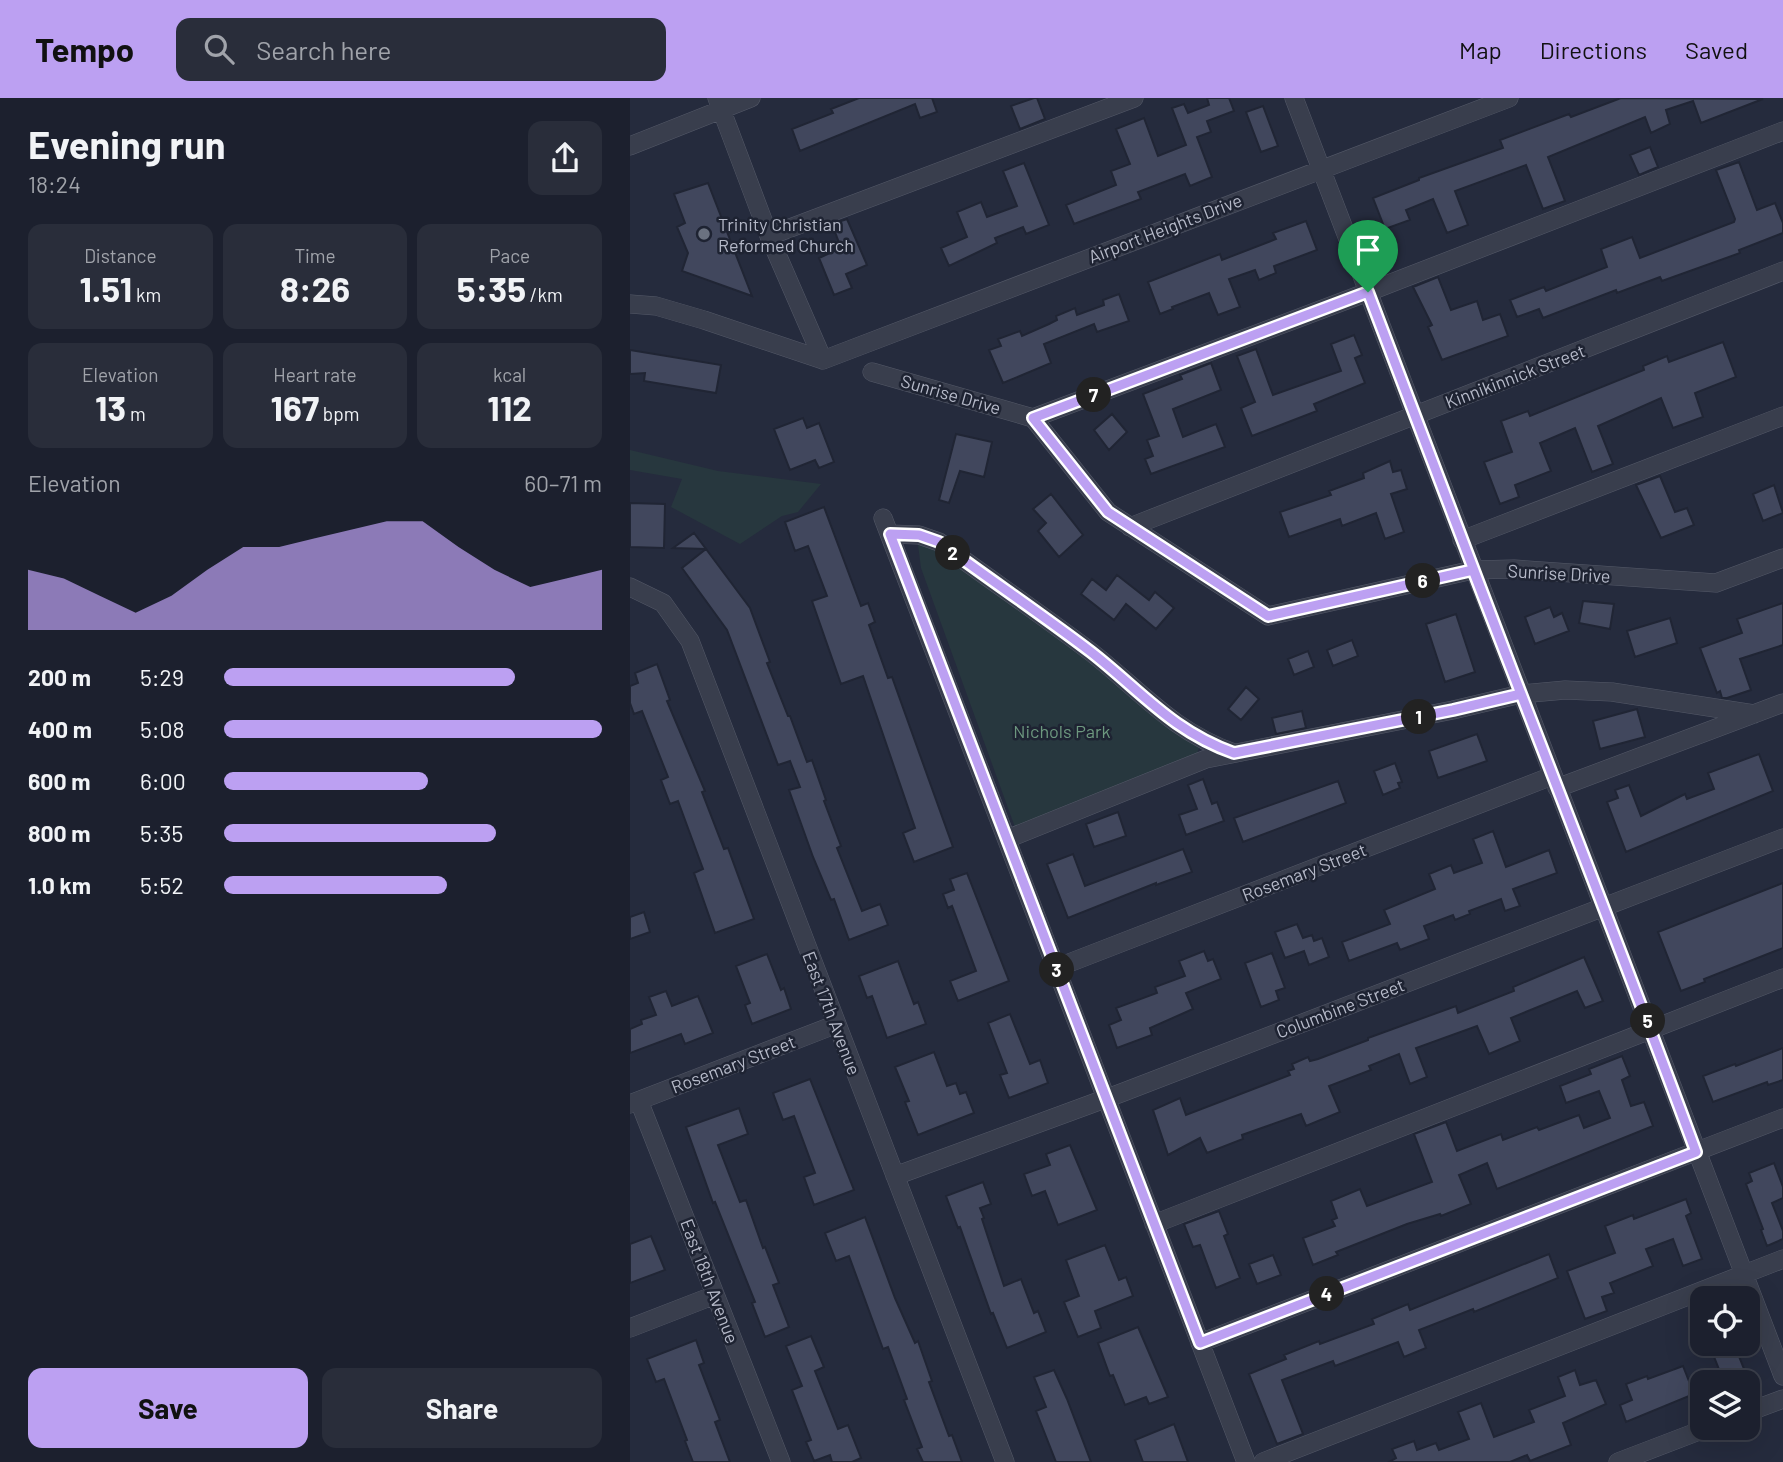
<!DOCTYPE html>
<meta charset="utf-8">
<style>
:root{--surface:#1c202e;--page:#292d3a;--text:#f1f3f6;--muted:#a0a3aa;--line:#3a3e4a;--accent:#bca0f2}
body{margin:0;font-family:Barlow,sans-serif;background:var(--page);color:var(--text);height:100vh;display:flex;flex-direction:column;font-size:26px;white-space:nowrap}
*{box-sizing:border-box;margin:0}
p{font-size:23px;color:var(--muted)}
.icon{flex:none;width:38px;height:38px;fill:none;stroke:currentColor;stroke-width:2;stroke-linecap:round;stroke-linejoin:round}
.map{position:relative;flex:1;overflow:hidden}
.drawer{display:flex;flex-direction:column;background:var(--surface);width:630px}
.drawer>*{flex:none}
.controls{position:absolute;left:1060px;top:1188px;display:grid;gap:14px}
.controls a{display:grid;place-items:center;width:70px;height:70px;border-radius:14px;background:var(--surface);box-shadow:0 7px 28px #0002,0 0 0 2px var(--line);font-size:35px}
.pin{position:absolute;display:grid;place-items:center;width:60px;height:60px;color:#fff;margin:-72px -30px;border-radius:50% 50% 50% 0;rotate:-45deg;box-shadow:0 0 7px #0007}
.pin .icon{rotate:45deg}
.km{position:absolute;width:35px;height:35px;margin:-18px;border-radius:50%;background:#222;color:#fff;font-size:19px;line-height:35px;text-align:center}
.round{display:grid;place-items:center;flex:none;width:74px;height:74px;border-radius:14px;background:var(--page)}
.head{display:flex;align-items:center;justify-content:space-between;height:119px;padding:0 28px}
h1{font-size:38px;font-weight:700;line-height:52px}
.metrics{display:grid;grid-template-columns:repeat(3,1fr);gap:10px;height:119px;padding:7px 28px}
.metrics div{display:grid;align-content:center;border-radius:14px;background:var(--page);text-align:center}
.metrics b{font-size:35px;font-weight:700}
.metrics small{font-size:19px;font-weight:400}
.metrics p{font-size:19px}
.chart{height:196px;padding:14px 28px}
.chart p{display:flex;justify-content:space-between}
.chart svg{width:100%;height:126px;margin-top:7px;fill:var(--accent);opacity:.7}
.action{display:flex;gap:14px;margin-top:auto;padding:14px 28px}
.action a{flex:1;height:80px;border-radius:14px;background:var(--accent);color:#111;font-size:28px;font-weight:700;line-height:80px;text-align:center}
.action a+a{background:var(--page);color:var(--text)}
ul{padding:0 28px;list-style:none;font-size:23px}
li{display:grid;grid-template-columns:112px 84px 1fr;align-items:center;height:52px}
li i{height:18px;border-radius:9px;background:var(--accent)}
header{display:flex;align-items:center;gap:42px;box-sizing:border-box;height:98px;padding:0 35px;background:var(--accent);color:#111}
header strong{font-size:33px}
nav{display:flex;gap:38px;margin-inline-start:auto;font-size:24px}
.search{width:490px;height:63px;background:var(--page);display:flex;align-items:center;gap:18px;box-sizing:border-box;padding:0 24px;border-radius:14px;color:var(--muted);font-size:26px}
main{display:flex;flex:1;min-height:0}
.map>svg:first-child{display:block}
.green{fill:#27373e}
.building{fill:#41475d;stroke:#202534;stroke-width:2}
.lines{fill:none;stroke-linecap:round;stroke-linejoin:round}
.minor-casing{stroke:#545968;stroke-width:19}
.minor{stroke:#393e4d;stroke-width:18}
.route-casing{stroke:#fff;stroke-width:14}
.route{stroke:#bca0f2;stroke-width:9}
.worship-dot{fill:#6b7280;stroke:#1e2332;stroke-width:2.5}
.labels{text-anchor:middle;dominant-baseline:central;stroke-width:5;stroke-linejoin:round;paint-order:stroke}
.poi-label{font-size:18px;fill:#b5b9c8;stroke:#1e2332;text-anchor:start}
.street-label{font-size:18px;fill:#b5b9c8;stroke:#1e2332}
.park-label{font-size:18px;fill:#6d987f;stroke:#1e2332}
</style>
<header>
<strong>Tempo</strong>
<div class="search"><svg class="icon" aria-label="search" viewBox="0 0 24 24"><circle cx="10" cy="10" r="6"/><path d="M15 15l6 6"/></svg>Search here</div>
<nav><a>Map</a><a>Directions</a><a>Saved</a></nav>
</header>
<main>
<section class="drawer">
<div class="head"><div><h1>Evening run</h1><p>18:24</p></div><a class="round"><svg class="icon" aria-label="share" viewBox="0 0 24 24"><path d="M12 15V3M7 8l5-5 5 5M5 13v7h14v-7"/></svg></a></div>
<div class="metrics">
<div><p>Distance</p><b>1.51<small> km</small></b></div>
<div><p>Time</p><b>8:26</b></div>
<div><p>Pace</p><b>5:35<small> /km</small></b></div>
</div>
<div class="metrics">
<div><p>Elevation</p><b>13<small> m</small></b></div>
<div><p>Heart rate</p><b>167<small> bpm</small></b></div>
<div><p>kcal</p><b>112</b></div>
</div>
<div class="chart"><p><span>Elevation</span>60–71 m</p>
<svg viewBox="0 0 160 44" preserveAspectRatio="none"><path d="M0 44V23L10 26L20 32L30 38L40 32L50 23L60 15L70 15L80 12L90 9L100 6L110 6L120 15L130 23L140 29L150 26L160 23V44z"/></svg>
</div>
<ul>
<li><b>200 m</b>5:29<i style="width:77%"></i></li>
<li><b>400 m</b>5:08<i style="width:100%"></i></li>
<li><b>600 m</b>6:00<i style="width:54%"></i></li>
<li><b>800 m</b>5:35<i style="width:72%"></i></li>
<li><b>1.0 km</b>5:52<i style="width:59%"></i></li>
</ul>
<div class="action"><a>Save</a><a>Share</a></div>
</section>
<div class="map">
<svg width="1153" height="1364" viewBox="0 0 1153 1364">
<rect width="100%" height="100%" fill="#252b3d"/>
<path class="green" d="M 0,352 L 88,373 L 191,386 L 168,414 L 152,418 L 110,446 L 41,409 L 52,381 L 0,372 Z
M 288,447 L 312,448 L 571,645 L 564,663 L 386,732 L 291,470 Z"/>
<path class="building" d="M 229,0 L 302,0 L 307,14 L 290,20 L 285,6 L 170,53 L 162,31 L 203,15 L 201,11 Z
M 404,0 L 407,0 L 415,21 L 390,31 L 381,8 Z
M 577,0 L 599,0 L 604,13 L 577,23 L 581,34 L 567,39 L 582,79 L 560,88 L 555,76 L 508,94 L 511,101 L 444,126 L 436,107 L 486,87 L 481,73 L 500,66 L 486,31 L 514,20 L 528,58 L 556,47 L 542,10 L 554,6 L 558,15 L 579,7 Z
M 991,0 L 1133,1 L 1071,25 L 1063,3 L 1036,12 L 1040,26 L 1021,35 L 1015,19 L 918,59 L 935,103 L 913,111 L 896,67 L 825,93 L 838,127 L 817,135 L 803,101 L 776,112 L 780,122 L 755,131 L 743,100 L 789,82 L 789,80 L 873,50 L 870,42 L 939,16 L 941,19 Z
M 633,8 L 648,48 L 631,54 L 616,14 Z
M 1020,49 L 1028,69 L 1009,77 L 1000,57 Z
M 1109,64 L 1127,112 L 1145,105 L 1153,125 L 1153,135 L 1109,152 L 1110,155 L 1032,183 L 1030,179 L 987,195 L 986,192 L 913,220 L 909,211 L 887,219 L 880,202 L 914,189 L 916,193 L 977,169 L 971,151 L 1002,139 L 1010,160 L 1104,124 L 1105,121 L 1086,72 Z
M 394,65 L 419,127 L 396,136 L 393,129 L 365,140 L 367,145 L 319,168 L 311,150 L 337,139 L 327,114 L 351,104 L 357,119 L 387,108 L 373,73 Z
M 78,85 L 122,198 L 52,173 L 58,155 L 47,129 L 55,125 L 44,96 Z
M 217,121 L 237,167 L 216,176 L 222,190 L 204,197 L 189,160 L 211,150 L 202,126 Z
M 676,123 L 687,152 L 644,168 L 646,175 L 629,182 L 625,172 L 599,181 L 610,209 L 588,217 L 579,195 L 542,209 L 543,211 L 530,216 L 518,184 L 590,156 L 592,162 L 646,141 L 643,135 Z
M 808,179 L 821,212 L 847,203 L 853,222 L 870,216 L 878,238 L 812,262 L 798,229 L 802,227 L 783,189 Z
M 489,196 L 499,223 L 467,234 L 464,226 L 414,246 L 421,265 L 373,285 L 359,252 L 371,248 L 368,241 L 390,233 L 392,238 L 419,226 L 427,222 L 426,218 L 445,210 L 447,217 L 474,207 L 473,202 Z
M 724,237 L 732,257 L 725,260 L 735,285 L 684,306 L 687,313 L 622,338 L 611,310 L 625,304 L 607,258 L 626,251 L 643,297 L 711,273 L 701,246 Z
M 1093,244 L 1106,279 L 1065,295 L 1073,319 L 1043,330 L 1031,300 L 968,328 L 983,366 L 962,374 L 945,330 L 910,345 L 921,373 L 885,387 L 889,399 L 870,406 L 854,364 L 882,354 L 871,323 L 898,313 L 900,318 L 1014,272 L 1013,268 L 1037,258 L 1039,264 Z
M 0,252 L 91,267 L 86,295 L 14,283 L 15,275 L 0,276 Z
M 581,265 L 591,292 L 543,311 L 553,339 L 586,326 L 595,349 L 521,376 L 515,361 L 523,358 L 517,342 L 529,338 L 513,296 L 552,281 L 550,277 Z
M 482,316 L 497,334 L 479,352 L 464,332 Z
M 173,320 L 177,330 L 189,325 L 204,364 L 189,370 L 185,362 L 160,372 L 144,331 Z
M 326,336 L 362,344 L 354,379 L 330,373 L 319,405 L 309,402 Z
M 760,363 L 763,374 L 771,372 L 777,391 L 761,396 L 774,434 L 755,441 L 746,415 L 712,428 L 710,421 L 659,439 L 650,414 L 701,397 L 699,393 L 734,380 L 733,375 Z
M 1030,378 L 1045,414 L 1057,410 L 1064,427 L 1031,440 L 1006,387 Z
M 1144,387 L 1153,415 L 1133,423 L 1123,396 Z
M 421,396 L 453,437 L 429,459 L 408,433 L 416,425 L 403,411 Z
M 0,405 L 35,406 L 34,450 L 0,449 Z
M 194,409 L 231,508 L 238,505 L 245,524 L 239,527 L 258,580 L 262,579 L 323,749 L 284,764 L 273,735 L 285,730 L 233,578 L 211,586 L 182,503 L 197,498 L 178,448 L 165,453 L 155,424 Z
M 64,435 L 76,451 L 43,450 Z
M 76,451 L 120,510 L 140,564 L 137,565 L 158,618 L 160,618 L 177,664 L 182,662 L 196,702 L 194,703 L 211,748 L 207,750 L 232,813 L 250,806 L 258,827 L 219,842 L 204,801 L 201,802 L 183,759 L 159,692 L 170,689 L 160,663 L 148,667 L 97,532 L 52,470 Z
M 487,477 L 519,502 L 525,494 L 544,510 L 526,531 L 496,506 L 484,522 L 451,496 L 462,481 L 476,492 Z
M 953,503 L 984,506 L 980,531 L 949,525 Z
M 1153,505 L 1153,547 L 1110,561 L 1121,592 L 1097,600 L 1092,600 L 1090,593 L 1087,595 L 1070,550 L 1112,535 L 1107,521 Z
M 920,509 L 924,519 L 932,515 L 939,533 L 905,546 L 895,519 Z
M 826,516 L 845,574 L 815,584 L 796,526 Z
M 1040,520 L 1047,545 L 1005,559 L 997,533 Z
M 722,542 L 728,558 L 703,568 L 697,552 Z
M 678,553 L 684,569 L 664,577 L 658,561 Z
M 27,566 L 40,602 L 37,603 L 75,693 L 72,694 L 94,751 L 98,750 L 124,821 L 85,835 L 64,775 L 73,771 L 48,703 L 40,706 L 31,682 L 38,679 L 12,613 L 4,616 L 0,605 L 0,588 L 8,585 L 5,575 Z
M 616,589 L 629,601 L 611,622 L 598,611 Z
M 1007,611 L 1015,639 L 970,651 L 963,623 Z
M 672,613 L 676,630 L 646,636 L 642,620 Z
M 847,636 L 857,663 L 808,680 L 799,653 Z
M 1129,656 L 1143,693 L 996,754 L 977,704 L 988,700 L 985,692 L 999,687 L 1011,718 L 1055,696 L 1057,701 L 1084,691 L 1078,675 Z
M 765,665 L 772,684 L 768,685 L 770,690 L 753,697 L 744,673 Z
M 573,681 L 582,706 L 587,704 L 594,723 L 556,737 L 549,717 L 567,711 L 558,687 Z
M 708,683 L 716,705 L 613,744 L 604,720 Z
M 488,714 L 496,738 L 464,749 L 456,726 Z
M 863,733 L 876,769 L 919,752 L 927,775 L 883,791 L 890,808 L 875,813 L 871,801 L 839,813 L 840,816 L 825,822 L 823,817 L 794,828 L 799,841 L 770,852 L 767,845 L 719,863 L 712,844 L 760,826 L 754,812 L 805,791 L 799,776 L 821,767 L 824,775 L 852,765 L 843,741 Z
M 553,751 L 562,774 L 526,787 L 526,785 L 438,820 L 417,766 L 443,756 L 455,788 Z
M 337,775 L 379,883 L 328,903 L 320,883 L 346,873 L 322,808 L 318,810 L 313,796 L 324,792 L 320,781 Z
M 1153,785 L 1153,850 L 1074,881 L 1075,884 L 1051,893 L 1028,834 Z
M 14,814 L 20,834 L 0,841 L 0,819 Z
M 667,826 L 673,840 L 682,837 L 684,843 L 692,840 L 699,859 L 679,867 L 674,853 L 655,860 L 645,834 Z
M 574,853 L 578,863 L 583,861 L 591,881 L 556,895 L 563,911 L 520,930 L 522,937 L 487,950 L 479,927 L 491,922 L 486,910 L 527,895 L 525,889 L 555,878 L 549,863 Z
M 642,855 L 655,890 L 646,893 L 649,902 L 631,909 L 615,865 Z
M 137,856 L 151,892 L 154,890 L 161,911 L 122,926 L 115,907 L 120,905 L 106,868 Z
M 954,859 L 973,903 L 955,910 L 947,893 L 881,920 L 890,943 L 859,956 L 847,928 L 786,950 L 797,979 L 780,986 L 769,956 L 739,968 L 741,972 L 699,988 L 710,1014 L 676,1028 L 671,1016 L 612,1037 L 613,1041 L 577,1055 L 570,1040 L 538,1057 L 523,1012 L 550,1000 L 556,1017 L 660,977 L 658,973 L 664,971 L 662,966 L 678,959 L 680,963 L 688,961 L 738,942 L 738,940 L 826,908 L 828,915 L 884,893 L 883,889 Z
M 268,863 L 284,906 L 288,904 L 296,926 L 257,940 L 242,898 L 237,900 L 229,878 Z
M 36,893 L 42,908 L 68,898 L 83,935 L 55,946 L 51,936 L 0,955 L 0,931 L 12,926 L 11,922 L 26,917 L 19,899 Z
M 380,916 L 400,966 L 410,962 L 418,985 L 379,1000 L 370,977 L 377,975 L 358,925 Z
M 1153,950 L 1153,982 L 1138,987 L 1137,984 L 1083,1004 L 1073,978 L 1105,966 L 1106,968 Z
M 304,954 L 317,988 L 326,985 L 330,996 L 336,994 L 344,1015 L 288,1037 L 275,1004 L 279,1003 L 265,969 Z
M 992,958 L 1000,978 L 992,982 L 1001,1008 L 1014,1004 L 1023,1028 L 867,1091 L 857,1065 L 829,1077 L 841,1106 L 811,1118 L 810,1116 L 777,1126 L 706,1154 L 708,1157 L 683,1167 L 673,1140 L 705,1128 L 702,1122 L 707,1120 L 701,1103 L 730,1091 L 737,1108 L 802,1084 L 784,1036 L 816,1024 L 827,1053 L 871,1036 L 873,1042 L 907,1029 L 909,1032 L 949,1017 L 954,1030 L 980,1020 L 969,993 L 936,1005 L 930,988 L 961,976 L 959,971 Z
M 180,981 L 224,1092 L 184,1107 L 174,1079 L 185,1075 L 164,1018 L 153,1022 L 143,995 Z
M 109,1010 L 118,1036 L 88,1047 L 110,1104 L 116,1102 L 133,1150 L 135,1149 L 149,1185 L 143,1187 L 159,1229 L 135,1239 L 122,1205 L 125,1204 L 85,1104 L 83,1105 L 56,1029 Z
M 440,1047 L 467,1112 L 428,1127 L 415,1093 L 402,1098 L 394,1076 L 420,1067 L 416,1056 Z
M 1144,1065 L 1153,1089 L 1153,1100 L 1142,1105 L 1153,1133 L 1153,1141 L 1137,1148 L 1131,1132 L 1133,1131 L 1116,1086 L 1122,1083 L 1119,1075 Z
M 353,1084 L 361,1106 L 350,1110 L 354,1120 L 352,1121 L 374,1188 L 391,1181 L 404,1215 L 408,1213 L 416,1234 L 377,1250 L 363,1215 L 361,1216 L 330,1129 L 328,1130 L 316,1098 Z
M 1056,1101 L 1061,1115 L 1056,1118 L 1072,1161 L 1053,1168 L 1043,1141 L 1016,1151 L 1023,1168 L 980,1185 L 984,1195 L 972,1199 L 977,1213 L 955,1221 L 937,1173 L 985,1155 L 975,1128 L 1003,1117 L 1004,1121 Z
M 589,1113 L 598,1136 L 594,1138 L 610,1180 L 586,1190 L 570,1147 L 563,1149 L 554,1126 Z
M 235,1119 L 265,1200 L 285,1245 L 288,1243 L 302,1283 L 299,1284 L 319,1338 L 322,1337 L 332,1364 L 293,1364 L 287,1351 L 292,1349 L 274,1302 L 277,1301 L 258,1249 L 253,1251 L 219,1158 L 206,1163 L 195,1135 Z
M 21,1138 L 35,1172 L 0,1185 L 0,1146 Z
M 475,1147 L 489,1182 L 496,1179 L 503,1198 L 465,1213 L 471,1230 L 448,1239 L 434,1204 L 449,1198 L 436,1162 Z
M 919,1156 L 928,1180 L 844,1214 L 843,1211 L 789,1232 L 796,1250 L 774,1259 L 768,1244 L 705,1268 L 703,1263 L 652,1282 L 673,1336 L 647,1346 L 619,1276 L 656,1261 L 654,1257 L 689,1243 L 690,1246 L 744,1226 L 742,1221 L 778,1206 L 780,1212 Z
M 643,1157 L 651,1177 L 627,1186 L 619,1166 Z
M 508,1229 L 538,1299 L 519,1306 L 516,1299 L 495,1307 L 483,1277 L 480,1278 L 468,1245 Z
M 181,1238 L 194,1269 L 185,1273 L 208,1331 L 218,1327 L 231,1360 L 222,1364 L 202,1364 L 200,1357 L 184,1363 L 176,1344 L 181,1342 L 162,1292 L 172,1288 L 156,1248 Z
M 66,1242 L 74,1265 L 69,1267 L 90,1322 L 85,1324 L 100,1364 L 63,1364 L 55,1343 L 57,1342 L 34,1281 L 26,1284 L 17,1261 Z
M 1079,1246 L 1104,1246 L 1116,1276 L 1094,1284 Z
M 1053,1268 L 1064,1296 L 996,1324 L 990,1307 L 1002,1302 L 996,1286 L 1017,1278 L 1018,1281 Z
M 424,1272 L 437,1301 L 461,1364 L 426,1364 L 406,1313 L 416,1309 L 404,1279 Z
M 945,1272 L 950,1287 L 966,1282 L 976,1306 L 933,1325 L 941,1347 L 900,1363 L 897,1357 L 880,1364 L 759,1364 L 766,1360 L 762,1351 L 784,1343 L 787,1352 L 806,1345 L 809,1352 L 839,1341 L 828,1314 L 851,1305 L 864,1339 L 904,1324 L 899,1312 L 935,1298 L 928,1279 Z
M 544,1326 L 558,1364 L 513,1364 L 505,1342 Z"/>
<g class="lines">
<g class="minor-casing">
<path id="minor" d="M 87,0 L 139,138 L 193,262
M 664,0 L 1153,1278
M 0,48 L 121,0
M 139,138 L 504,0
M 0,206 L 26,208 L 74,222 L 193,262
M 193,262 L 879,0
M 242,274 L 403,320 L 478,414 L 638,518 L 843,472 L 884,471 L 1086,485 L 1153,460
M 403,320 L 738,194 L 1153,33
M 253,420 L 616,1364
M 500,429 L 1153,173
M 260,436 L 289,437 L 309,444 C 359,481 411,516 461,554 C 511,593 542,633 604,655
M 832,442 L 1153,318
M 0,489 L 33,505 L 60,543 L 375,1364
M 927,690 L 1153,605
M 377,741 L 576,661 L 823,612 L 891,596 L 935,592 L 982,594 L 1124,616
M 426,870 L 922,678
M 9,1003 L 151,1364
M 0,1006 L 207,926
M 265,1078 L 491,995 L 1153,740
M 524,1126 L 1153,880
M 0,1230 L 85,1197
M 570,1245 L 1153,1020
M 1118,1314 L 1153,1301
M 633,1364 L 1153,1161
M 988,1364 L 1077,1330"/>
</g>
<use href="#minor" class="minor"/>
</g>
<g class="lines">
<g class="route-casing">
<path id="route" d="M 738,194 L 891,596 L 823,612 L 604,655 C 542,633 511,593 461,554 C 411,516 359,481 309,444 L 289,437 L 260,436 L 570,1245 L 1066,1054 C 994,859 918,666 843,472 L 638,518 L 478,414 L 403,320 L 738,194"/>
</g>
<use href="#route" class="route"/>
</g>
<circle class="worship-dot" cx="74" cy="136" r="7"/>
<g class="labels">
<g class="poi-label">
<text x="88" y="126">Trinity Christian<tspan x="88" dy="21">Reformed Church</tspan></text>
</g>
<g class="street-label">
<text transform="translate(535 130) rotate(-21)">Airport Heights Drive</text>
<text transform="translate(885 278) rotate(-21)">Kinnikinnick Street</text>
<text transform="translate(321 296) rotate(16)">Sunrise Drive</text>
<text transform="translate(929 475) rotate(3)">Sunrise Drive</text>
<text transform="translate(674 774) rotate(-21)">Rosemary Street</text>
<text transform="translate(710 910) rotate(-21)">Columbine Street</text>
<text transform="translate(202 915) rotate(69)">East 17th Avenue</text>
<text transform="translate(103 966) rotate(-21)">Rosemary Street</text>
<text transform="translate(80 1183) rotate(69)">East 18th Avenue</text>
</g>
<g class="park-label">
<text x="432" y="633">Nichols Park</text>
</g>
</g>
</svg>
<div class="controls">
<a><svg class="icon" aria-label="locate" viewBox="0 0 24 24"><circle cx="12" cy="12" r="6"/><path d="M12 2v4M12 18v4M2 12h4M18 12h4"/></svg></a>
<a><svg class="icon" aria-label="layers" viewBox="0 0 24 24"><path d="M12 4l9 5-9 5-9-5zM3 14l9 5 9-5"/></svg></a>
</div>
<div class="pin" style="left:738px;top:194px;background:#1e9e55"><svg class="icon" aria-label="arrive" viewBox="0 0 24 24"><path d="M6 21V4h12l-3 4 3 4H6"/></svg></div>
<b class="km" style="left:789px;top:619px">1</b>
<b class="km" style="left:323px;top:455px">2</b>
<b class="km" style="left:427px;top:872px">3</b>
<b class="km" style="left:697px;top:1196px">4</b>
<b class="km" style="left:1018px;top:923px">5</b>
<b class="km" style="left:793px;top:483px">6</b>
<b class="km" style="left:464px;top:297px">7</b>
</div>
</main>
